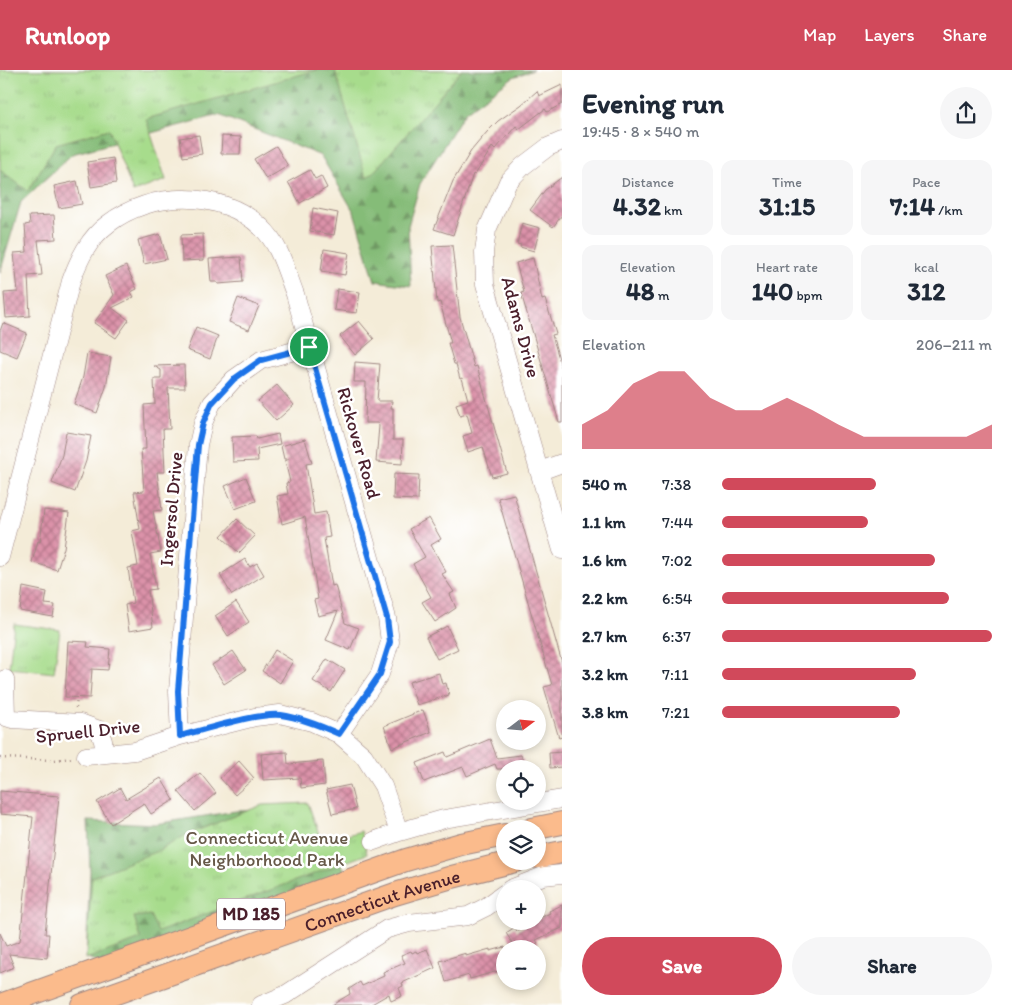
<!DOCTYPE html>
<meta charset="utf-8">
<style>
:root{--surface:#fff;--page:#f6f6f7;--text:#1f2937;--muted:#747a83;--accent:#d1495b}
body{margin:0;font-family:Itim,sans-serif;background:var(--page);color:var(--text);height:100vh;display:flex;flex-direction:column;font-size:19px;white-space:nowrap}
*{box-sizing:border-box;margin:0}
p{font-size:16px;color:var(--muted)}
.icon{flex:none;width:28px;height:28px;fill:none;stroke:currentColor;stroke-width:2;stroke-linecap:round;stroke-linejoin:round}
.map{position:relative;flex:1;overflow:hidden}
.side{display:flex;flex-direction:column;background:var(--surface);width:450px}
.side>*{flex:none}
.needle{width:32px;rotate:74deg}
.fabs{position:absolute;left:496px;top:630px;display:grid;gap:10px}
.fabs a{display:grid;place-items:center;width:50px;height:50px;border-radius:50%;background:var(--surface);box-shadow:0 2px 8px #0003;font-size:25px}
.pin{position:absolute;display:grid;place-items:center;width:42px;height:42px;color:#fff;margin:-21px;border:2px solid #fff;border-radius:50%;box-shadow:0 1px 5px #0007}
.round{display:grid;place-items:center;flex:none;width:52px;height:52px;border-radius:26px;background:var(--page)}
.overview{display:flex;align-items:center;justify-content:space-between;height:85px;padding:0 20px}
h1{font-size:28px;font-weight:700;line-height:38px}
.stats{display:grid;grid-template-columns:repeat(3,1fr);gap:8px;height:85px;padding:5px 20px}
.stats div{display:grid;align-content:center;border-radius:12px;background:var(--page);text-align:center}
.stats b{font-size:25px;font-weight:700}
.stats small{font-size:14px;font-weight:400}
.stats p{font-size:14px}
.chart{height:140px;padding:10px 20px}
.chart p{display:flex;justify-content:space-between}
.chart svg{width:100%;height:90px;margin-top:5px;fill:var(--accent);opacity:.7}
.cta{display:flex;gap:10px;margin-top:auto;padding:10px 20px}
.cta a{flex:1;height:58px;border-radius:30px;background:var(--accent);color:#fff;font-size:20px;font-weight:700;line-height:58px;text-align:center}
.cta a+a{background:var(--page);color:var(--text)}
ul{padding:0 20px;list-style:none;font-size:16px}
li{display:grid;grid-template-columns:80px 60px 1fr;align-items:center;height:38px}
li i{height:12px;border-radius:6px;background:var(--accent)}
header{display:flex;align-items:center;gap:30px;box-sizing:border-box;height:70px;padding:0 25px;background:var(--accent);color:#fff}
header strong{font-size:24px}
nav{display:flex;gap:28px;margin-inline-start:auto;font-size:18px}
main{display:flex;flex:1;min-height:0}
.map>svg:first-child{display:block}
.forest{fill:url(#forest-firs);stroke:#686e52}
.park{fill:url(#park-tufts);stroke:#787e5c}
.building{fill:url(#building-cross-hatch)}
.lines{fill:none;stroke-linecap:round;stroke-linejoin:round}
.minor-casing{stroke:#9f8682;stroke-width:19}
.major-casing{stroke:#9f8682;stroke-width:24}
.path{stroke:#9f8682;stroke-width:2.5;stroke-dasharray:1 4;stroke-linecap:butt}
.minor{stroke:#fff;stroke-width:18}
.major{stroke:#fbbb8c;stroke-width:22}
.route-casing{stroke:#fff;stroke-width:10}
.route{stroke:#1a73e8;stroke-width:6}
.labels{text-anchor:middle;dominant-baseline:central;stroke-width:5;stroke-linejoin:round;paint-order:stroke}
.shield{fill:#fff;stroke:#80626b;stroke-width:1}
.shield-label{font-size:18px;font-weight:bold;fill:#4a1f2b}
.street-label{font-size:19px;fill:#4a1f2b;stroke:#fff}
.park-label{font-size:19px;fill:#665848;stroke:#fff}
</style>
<header>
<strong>Runloop</strong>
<nav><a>Map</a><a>Layers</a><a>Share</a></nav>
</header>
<main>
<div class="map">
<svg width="562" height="935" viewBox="0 0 562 935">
<defs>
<pattern id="forest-firs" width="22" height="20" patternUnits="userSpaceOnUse" patternTransform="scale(1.25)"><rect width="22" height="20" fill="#85bc78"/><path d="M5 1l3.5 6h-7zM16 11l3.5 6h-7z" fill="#6f9863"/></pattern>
<pattern id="park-tufts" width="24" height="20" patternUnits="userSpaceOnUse" patternTransform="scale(1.25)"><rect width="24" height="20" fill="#a7dc8c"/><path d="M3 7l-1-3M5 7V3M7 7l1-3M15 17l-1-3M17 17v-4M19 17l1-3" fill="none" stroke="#91bc79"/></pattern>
<pattern id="building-cross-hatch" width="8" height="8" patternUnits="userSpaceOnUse" patternTransform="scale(1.25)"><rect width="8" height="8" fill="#db92a9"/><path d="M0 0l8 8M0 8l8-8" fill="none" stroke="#b4778a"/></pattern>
</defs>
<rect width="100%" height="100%" fill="#fff"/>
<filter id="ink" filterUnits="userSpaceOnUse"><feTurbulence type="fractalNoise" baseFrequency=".02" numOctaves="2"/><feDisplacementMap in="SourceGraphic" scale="10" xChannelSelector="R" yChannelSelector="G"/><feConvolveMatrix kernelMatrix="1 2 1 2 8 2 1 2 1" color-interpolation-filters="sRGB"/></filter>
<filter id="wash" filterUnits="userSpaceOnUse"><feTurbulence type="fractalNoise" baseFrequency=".0096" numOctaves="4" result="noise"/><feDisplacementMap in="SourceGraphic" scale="20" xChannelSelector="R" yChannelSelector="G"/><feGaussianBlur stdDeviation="1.12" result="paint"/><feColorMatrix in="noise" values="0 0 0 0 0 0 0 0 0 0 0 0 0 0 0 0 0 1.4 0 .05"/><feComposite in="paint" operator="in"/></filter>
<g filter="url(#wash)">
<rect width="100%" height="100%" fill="#f4ecd8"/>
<path class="forest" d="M 0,0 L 533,0 L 513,7 L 465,42 L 420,114 L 408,156 L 411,216 L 375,211 L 354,142 L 321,86 L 219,45 L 72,84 L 21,132 L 0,203 Z
M 294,739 L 326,771 L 351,809 L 106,896 L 86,887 L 90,802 L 88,751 L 155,754 L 236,741 Z"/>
<path class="park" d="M 0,0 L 316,0 L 146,49 L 166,110 L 133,122 L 109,59 L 56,74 L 28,121 L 0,100 Z
M 335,0 L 462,0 L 372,104 L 366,107 Z
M 14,554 L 60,560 L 54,603 L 9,598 Z
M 308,733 L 322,773 L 361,761 L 367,784 L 158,862 L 150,845 L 134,847 L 141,869 L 86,889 L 92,807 L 160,780 L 186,765 L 262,735 Z"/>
<g id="blocks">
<path class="building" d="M 562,15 L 562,34 L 547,42 L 545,39 L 519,59 L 516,56 L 495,80 L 492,77 L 475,105 L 473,104 L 453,165 L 434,159 L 453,111 L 471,81 L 487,62 L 498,51 L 521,35 L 537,21 L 539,26 Z
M 199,65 L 202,84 L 183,87 L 180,68 Z
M 222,66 L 241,67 L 240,84 L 221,84 Z
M 276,76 L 288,96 L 266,109 L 254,89 Z
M 113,88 L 116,113 L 91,117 L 87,92 Z
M 310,100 L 315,109 L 321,106 L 327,118 L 300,133 L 288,112 Z
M 562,107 L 562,145 L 553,157 L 530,140 L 545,120 Z
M 77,111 L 82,134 L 59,138 L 54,116 Z
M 313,138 L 338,143 L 334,165 L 310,161 Z
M 54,145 L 56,169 L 38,170 L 42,205 L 28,206 L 30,246 L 6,248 L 4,223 L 18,222 L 14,183 L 27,182 L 25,155 L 30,154 L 29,146 Z
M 522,153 L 540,158 L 534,181 L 520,177 L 521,175 L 517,174 Z
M 160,164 L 167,189 L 144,194 L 138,170 Z
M 203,164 L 204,190 L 182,191 L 181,165 Z
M 452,175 L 460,247 L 474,297 L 477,296 L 507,403 L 492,407 L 483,377 L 468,382 L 463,366 L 472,363 L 467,344 L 460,346 L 456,334 L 468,330 L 462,308 L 460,309 L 456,294 L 454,294 L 448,273 L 451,273 L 440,232 L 437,233 L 432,176 Z
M 324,179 L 349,183 L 345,205 L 321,201 Z
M 241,187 L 243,212 L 218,214 L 217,212 L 211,212 L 209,189 Z
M 533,188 L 542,230 L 545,229 L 556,264 L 552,265 L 562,299 L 562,352 L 559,352 L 521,223 L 524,222 L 516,193 Z
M 126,196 L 137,219 L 131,222 L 134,227 L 112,238 L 129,250 L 116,268 L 94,253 L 114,225 L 105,206 Z
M 337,219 L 360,222 L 357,243 L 334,240 Z
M 238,228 L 259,236 L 249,260 L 229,252 Z
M 359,251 L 374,269 L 355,285 L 340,266 Z
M 3,253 L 27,263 L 17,287 L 0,280 L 0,261 Z
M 196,257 L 218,266 L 210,289 L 187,280 Z
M 87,283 L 111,287 L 106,317 L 97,343 L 74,334 L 83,307 Z
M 355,292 L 380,294 L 377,331 L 392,331 L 391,338 L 393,338 L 393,370 L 403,370 L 402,394 L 376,392 L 379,356 L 378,353 L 365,353 L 366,312 L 354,312 Z
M 184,295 L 185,318 L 168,318 L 170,359 L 163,359 L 165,402 L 157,402 L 162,440 L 153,441 L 161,482 L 150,484 L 156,519 L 148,520 L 153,557 L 129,561 L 125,535 L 133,533 L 128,498 L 138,496 L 132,461 L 140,459 L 134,422 L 144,421 L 141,379 L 146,379 L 144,335 L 155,334 L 154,309 L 161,309 L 161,300 L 154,296 Z
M 277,315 L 294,335 L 276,351 L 258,331 Z
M 66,362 L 91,366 L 86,391 L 75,422 L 52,413 L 62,385 Z
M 278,364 L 280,374 L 257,379 L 258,391 L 233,392 L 232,367 L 256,366 L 257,369 Z
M 305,369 L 312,393 L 306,394 L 314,444 L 326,442 L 330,467 L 324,468 L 332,516 L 335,515 L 345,553 L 359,558 L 350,580 L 326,570 L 338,541 L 318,546 L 314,530 L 318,529 L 305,447 L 282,454 L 277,426 L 288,424 L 286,413 L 290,412 L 285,391 L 289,389 L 284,389 L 281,376 Z
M 394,404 L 419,405 L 418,430 L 393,429 Z
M 246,407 L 256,431 L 235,439 L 225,416 Z
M 514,424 L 562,593 L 562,667 L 559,668 L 544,617 L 552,615 L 498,428 Z
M 44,440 L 69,443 L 64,478 L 57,500 L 32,492 L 38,471 L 40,472 Z
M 429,448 L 441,469 L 431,475 L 446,502 L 442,504 L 454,522 L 450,524 L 456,538 L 435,552 L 422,532 L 431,527 L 413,494 L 425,487 L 409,459 Z
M 237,449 L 255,466 L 239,483 L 221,466 Z
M 245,489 L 250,497 L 257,493 L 264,505 L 232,525 L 220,505 Z
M 23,517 L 47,522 L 45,534 L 55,535 L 53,547 L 20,541 Z
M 236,532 L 249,552 L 228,566 L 215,546 Z
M 447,556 L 458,579 L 437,589 L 426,567 Z
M 68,571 L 88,572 L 87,577 L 110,579 L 108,600 L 92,599 L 90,628 L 65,627 Z
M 275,580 L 293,591 L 280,613 L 262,601 Z
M 233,581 L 246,600 L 224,614 L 212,595 Z
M 327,589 L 345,600 L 331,622 L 313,611 Z
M 439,603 L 442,614 L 446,613 L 449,625 L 417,635 L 409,612 Z
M 423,640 L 431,662 L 392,678 L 384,656 Z
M 490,669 L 497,688 L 521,685 L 526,699 L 497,699 L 495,694 L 467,706 L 463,697 L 424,712 L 417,693 L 445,682 L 447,687 Z
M 287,682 L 288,694 L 323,691 L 325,715 L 301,718 L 300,708 L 263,710 L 261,684 Z
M 562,682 L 562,697 L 550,698 L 549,683 Z
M 239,691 L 254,708 L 235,725 L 220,708 Z
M 200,703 L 216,723 L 195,741 L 178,721 Z
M 161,708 L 174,730 L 151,744 L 144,733 L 111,754 L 97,732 L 120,718 L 126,729 Z
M 350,715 L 356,739 L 332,744 L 326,720 Z
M 0,721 L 59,726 L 45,864 L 49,864 L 47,888 L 9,884 L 14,897 L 0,903 L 0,863 L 6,876 L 20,871 L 33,747 L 0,744 Z
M 562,835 L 562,858 L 536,870 L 538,873 L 529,879 L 516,879 L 506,863 L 515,857 L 517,861 L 533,851 L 538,851 L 538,849 L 550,843 L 549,841 Z
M 505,877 L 505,899 L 470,909 L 469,905 L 446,912 L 440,891 L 466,883 L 466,886 L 490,879 L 490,881 Z
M 427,879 L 435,898 L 402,913 L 403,916 L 399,918 L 402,926 L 391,931 L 389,924 L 370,935 L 332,935 L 350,924 L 349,919 L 360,912 L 362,916 L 384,906 L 383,902 L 405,893 L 401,885 L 411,881 L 412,883 L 416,881 L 417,883 Z"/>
</g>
</g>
<g filter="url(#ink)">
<use href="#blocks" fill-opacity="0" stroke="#9f8682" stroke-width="1"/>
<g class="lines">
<g class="minor-casing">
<path id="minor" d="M 562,71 L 548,77 L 523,96 L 508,112 L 487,160 L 484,182 L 485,214 L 562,480
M 540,401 L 562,393
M 0,487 L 71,211 C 79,189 89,168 108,154 C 150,121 221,119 261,157 C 280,174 286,201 295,224 L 387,548 L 390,572 L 380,604 L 339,664
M 5,609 L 6,647 L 12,649 L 80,653 L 99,660 L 103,671 L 105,684
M 180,666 L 178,621 L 198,375 L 203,353 L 212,333 L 234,309 L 261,290 L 309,277
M 86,686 L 135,681 L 180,666 L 255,647 L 280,644 L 312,652 L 339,664 L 364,686 L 383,716 L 399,762 L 444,749 L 562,729
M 374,771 L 399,762
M 510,819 L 543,806 L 562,804
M 261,935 L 285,925 L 387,859 L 409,853 L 468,846 L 486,837 L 505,823"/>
</g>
<g class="major-casing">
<g id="major">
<path d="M 532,759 L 562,753"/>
<path d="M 538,787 L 562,782"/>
<path d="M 0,935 L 406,790 L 461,774 L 505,765"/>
<path id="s1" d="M 82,935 L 395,824 L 452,807 L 515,791"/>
</g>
</g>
<path class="path" d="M 76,638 L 77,627
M 0,688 L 54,690 L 72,688"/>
<use href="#minor" class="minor"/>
<use href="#major" class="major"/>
</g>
</g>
<g class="lines" filter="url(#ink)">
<g class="route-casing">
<path id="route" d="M 309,277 L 387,548 L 390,572 L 380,604 L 339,664 C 321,656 302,648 281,645 C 259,642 204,660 180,666 L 178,621 L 198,375 L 203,353 L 212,333 L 234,309 L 261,290 Z"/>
</g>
<use href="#route" class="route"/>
</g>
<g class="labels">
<rect class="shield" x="217" y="828.5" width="68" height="31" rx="4"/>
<g class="shield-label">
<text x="251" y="844">MD 185</text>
</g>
<g class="street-label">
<text transform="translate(521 257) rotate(75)">Adams Drive</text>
<text transform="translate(359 373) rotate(74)">Rickover Road</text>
<text transform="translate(171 439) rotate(-85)">Ingersol Drive</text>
<text transform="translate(88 661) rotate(-6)">Spruell Drive</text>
<text stroke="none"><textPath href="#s1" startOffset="318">Connecticut Avenue</textPath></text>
</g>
<g class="park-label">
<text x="267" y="767">Connecticut Avenue<tspan x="267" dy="22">Neighborhood Park</tspan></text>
</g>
</g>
</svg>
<div class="fabs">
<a><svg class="needle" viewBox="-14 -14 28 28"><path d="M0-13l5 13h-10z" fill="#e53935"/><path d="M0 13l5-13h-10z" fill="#747a83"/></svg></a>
<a><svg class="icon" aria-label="locate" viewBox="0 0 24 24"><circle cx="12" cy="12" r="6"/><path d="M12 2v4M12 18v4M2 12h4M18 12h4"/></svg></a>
<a><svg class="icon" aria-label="layers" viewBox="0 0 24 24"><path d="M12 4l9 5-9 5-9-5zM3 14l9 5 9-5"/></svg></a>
<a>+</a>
<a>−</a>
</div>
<div class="pin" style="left:309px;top:277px;background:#1e9e55"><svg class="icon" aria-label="arrive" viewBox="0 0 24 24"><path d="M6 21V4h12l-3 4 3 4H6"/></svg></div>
</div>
<section class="side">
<div class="overview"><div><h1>Evening run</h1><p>19:45 · 8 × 540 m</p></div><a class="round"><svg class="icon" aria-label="share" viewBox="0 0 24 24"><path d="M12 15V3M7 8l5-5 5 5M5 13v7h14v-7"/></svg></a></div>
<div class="stats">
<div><p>Distance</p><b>4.32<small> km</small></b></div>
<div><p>Time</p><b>31:15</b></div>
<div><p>Pace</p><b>7:14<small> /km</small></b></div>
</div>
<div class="stats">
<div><p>Elevation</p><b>48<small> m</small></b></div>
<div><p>Heart rate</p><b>140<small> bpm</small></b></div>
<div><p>kcal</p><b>312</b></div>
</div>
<div class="chart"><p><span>Elevation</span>206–211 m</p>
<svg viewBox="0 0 160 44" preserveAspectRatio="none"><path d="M0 44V32L10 25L20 12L30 6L40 6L50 19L60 25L70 25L80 19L90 25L100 32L110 38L120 38L130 38L140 38L150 38L160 32V44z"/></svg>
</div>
<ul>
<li><b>540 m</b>7:38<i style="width:57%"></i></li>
<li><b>1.1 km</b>7:44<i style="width:54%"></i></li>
<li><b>1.6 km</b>7:02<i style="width:79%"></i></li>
<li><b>2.2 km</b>6:54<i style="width:84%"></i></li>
<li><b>2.7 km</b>6:37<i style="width:100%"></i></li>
<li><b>3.2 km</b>7:11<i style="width:72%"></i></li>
<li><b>3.8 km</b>7:21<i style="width:66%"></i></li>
</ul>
<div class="cta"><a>Save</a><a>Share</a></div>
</section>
</main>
